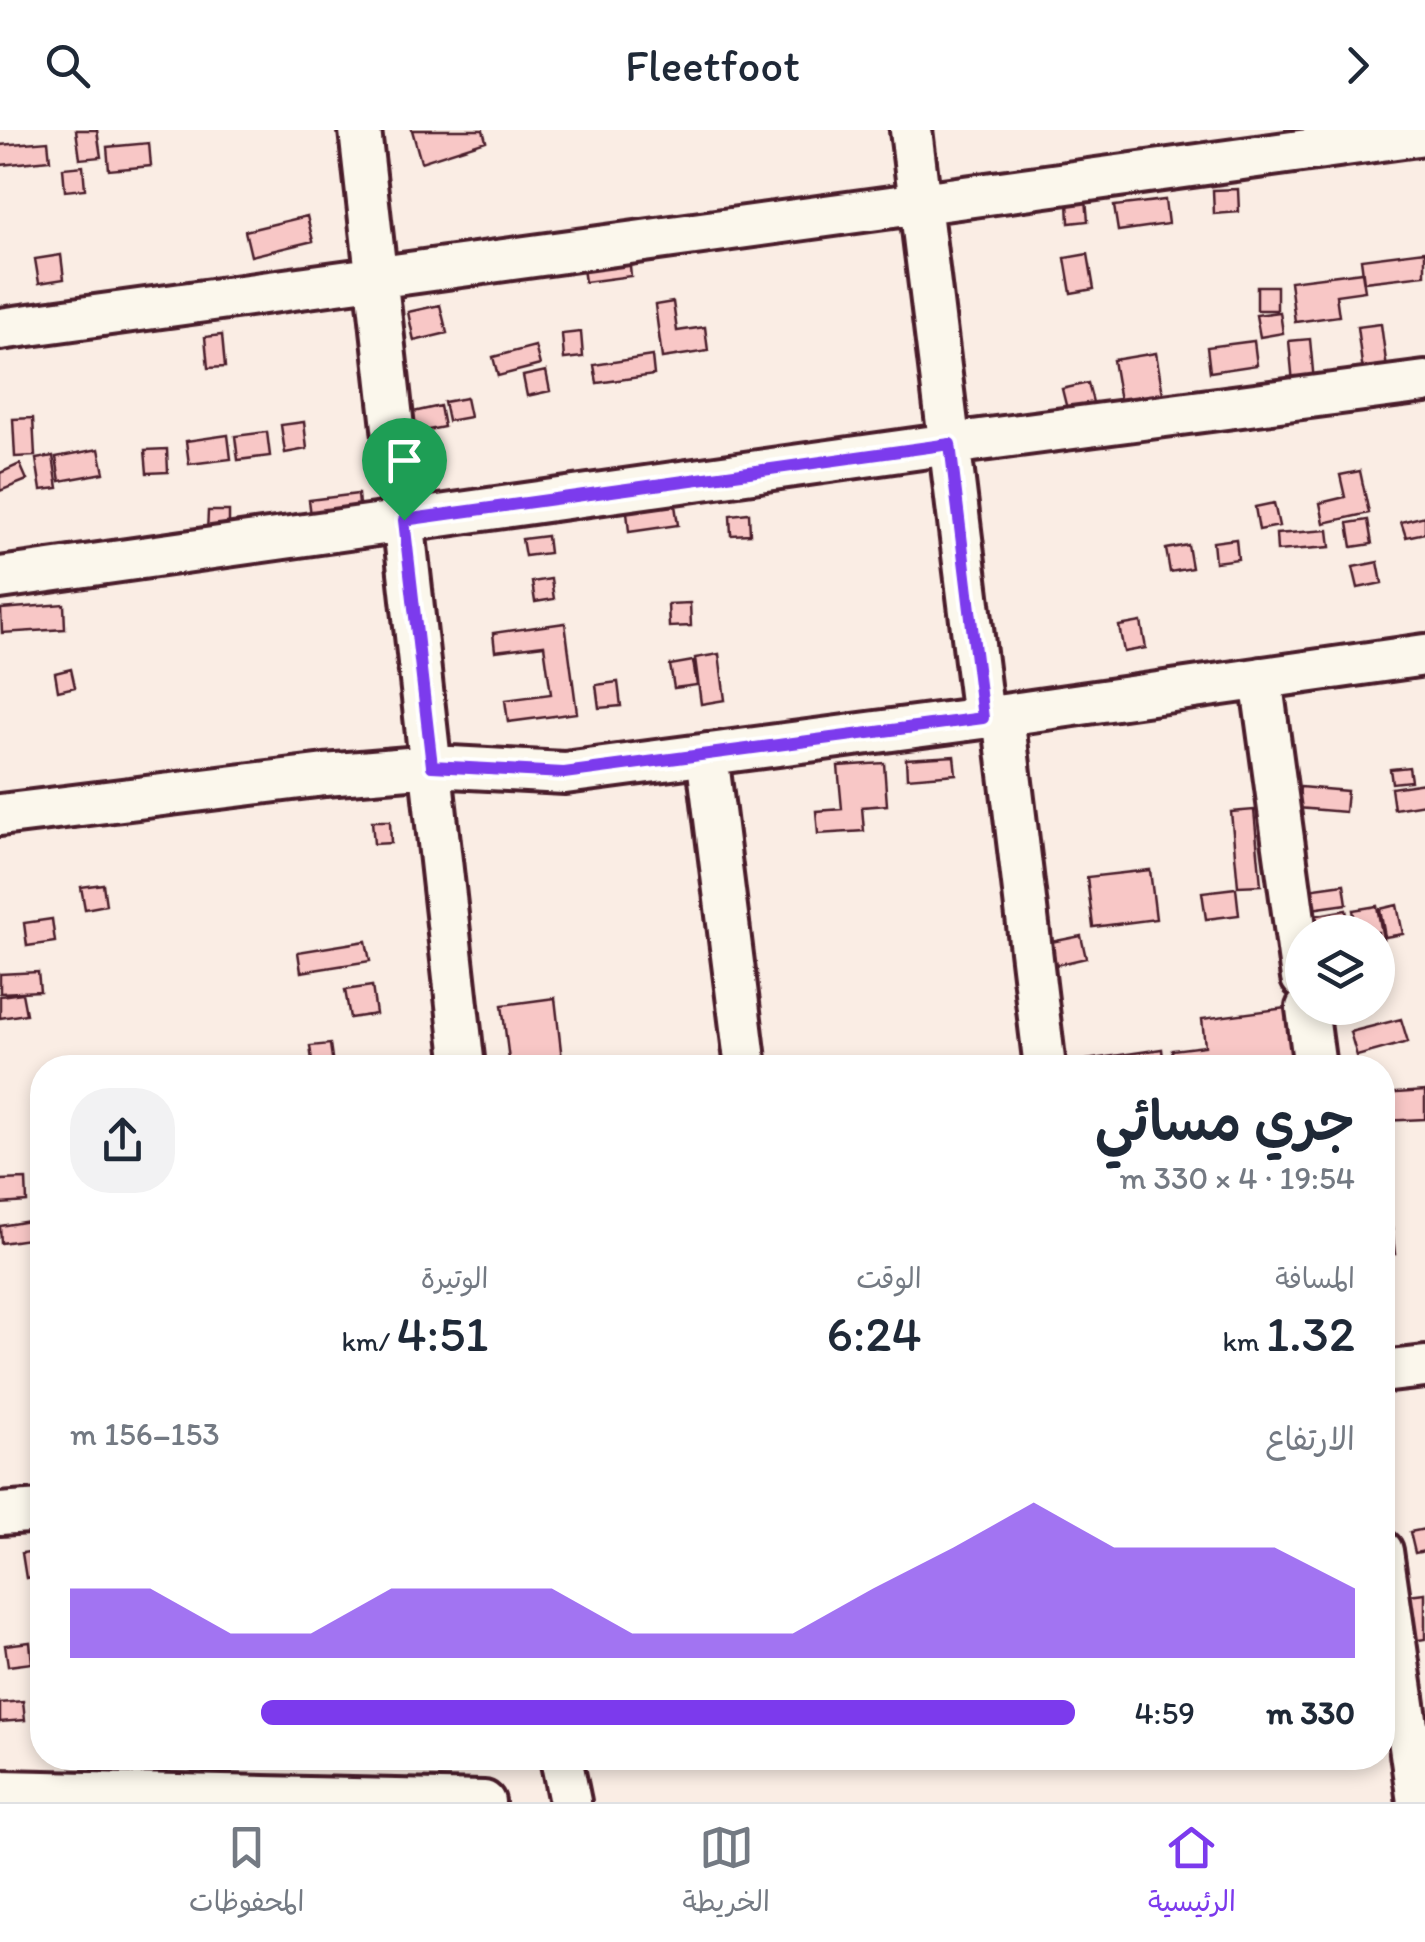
<!DOCTYPE html>
<html lang="ar">
<meta charset="utf-8">
<style>
:root{--surface:#fff;--page:#f2f2f3;--text:#1f2937;--muted:#747a83;--line:#e0e1e3;--accent:#7c3aed}
body{margin:0;font-family:Itim,"Playpen Sans Arabic",sans-serif;background:var(--page);color:var(--text);direction:rtl;height:100vh;display:flex;flex-direction:column;font-size:38px;white-space:nowrap}
*{box-sizing:border-box;margin:0}
p{font-size:32px;color:var(--muted)}
.icon{flex:none;width:55px;height:55px;fill:none;stroke:currentColor;stroke-width:2;stroke-linecap:round;stroke-linejoin:round}
.map{position:relative;flex:1;overflow:hidden;direction:ltr}
.drawer{position:absolute;left:30px;top:925px;width:1365px;height:715px;display:flex;flex-direction:column;background:var(--surface);border-radius:40px;box-shadow:0 5px 15px #0003;direction:rtl}
.drawer>*{flex:none}
.tools{position:absolute;left:1285px;top:785px;display:grid;gap:20px}
.tools a{display:grid;place-items:center;width:110px;height:110px;border-radius:50%;background:var(--surface);box-shadow:0 5px 15px #0003;font-size:50px}
.pin{position:absolute;display:grid;place-items:center;width:85px;height:85px;color:#fff;margin:-102px -42px;border-radius:50% 50% 50% 0;rotate:-45deg;box-shadow:0 0 10px #0007}
.pin .icon{rotate:45deg}
.round{display:grid;place-items:center;flex:none;width:105px;height:105px;border-radius:40px;background:var(--page)}
.overview{display:flex;align-items:center;justify-content:space-between;height:170px;padding:0 40px}
h1{font-size:55px;font-weight:600;line-height:75px}
.figures{display:grid;grid-template-columns:repeat(3,1fr);gap:15px;height:170px;padding:10px 40px}
.figures div{display:grid;align-content:center}
.figures b{font-size:50px;font-weight:600}
.figures small{font-size:28px;font-weight:400}
.figures p{font-size:28px}
.chart{height:280px;padding:20px 40px}
.chart p{display:flex;justify-content:space-between}
.chart svg{width:100%;height:180px;margin-top:10px;fill:var(--accent);opacity:.7}
ul{padding:0 40px;list-style:none;font-size:32px}
li{display:grid;grid-template-columns:160px 120px 1fr;align-items:center;height:75px}
li i{height:25px;border-radius:12px;background:var(--accent)}
header{display:flex;justify-content:space-between;align-items:center;height:130px;padding:0 40px;background:var(--surface);font-size:45px;font-weight:600}
.tab-bar{display:flex;justify-content:space-around;align-items:center;height:140px;border-top:2px solid var(--line);background:var(--surface);font-size:28px;color:var(--muted)}
.tab-bar a{display:grid;justify-items:center;gap:5px}
.tab-bar .on{color:var(--accent)}
.map>svg:first-child{display:block}
.building{fill:#f8c7c6;stroke:#4a1f2b;stroke-width:2.5}
.lines{fill:none;stroke-linecap:round;stroke-linejoin:round}
.minor-casing{stroke:#4a1f2b;stroke-width:48}
.minor{stroke:#fbf7ec;stroke-width:40}
.route-casing{stroke:#fff;stroke-width:20}
.route{stroke:#7c3aed;stroke-width:12}
</style>
<header><svg class="icon" aria-label="forward" viewBox="0 0 24 24"><path d="M9 5l7 7-7 7"/></svg>Fleetfoot<svg class="icon" aria-label="search" viewBox="0 0 24 24"><circle cx="10" cy="10" r="6"/><path d="M15 15l6 6"/></svg></header>
<div class="map">
<svg width="1425" height="1672" viewBox="0 0 1425 1672">
<rect width="100%" height="100%" fill="#faede4"/>
<filter id="ink" filterUnits="userSpaceOnUse"><feTurbulence type="fractalNoise" baseFrequency=".01" numOctaves="2"/><feDisplacementMap in="SourceGraphic" scale="20" xChannelSelector="R" yChannelSelector="G"/><feConvolveMatrix kernelMatrix="1 2 1 2 8 2 1 2 1" color-interpolation-filters="sRGB"/></filter>
<g filter="url(#ink)">
<path class="building" d="M 76,0 L 97,0 L 101,27 L 80,29 Z
M 412,0 L 483,0 L 486,11 L 421,32 Z
M 48,11 L 50,30 L 0,35 L 0,15 Z
M 149,13 L 151,36 L 109,40 L 107,17 Z
M 83,36 L 85,59 L 65,61 L 63,38 Z
M 1238,59 L 1239,82 L 1214,84 L 1213,60 Z
M 1086,69 L 1088,91 L 1069,93 L 1068,71 Z
M 1165,70 L 1168,94 L 1118,101 L 1114,76 Z
M 307,86 L 313,111 L 251,126 L 245,101 Z
M 1425,121 L 1425,145 L 1364,152 L 1361,129 Z
M 1088,124 L 1094,159 L 1071,163 L 1065,128 Z
M 61,125 L 64,149 L 39,153 L 35,129 Z
M 629,126 L 631,146 L 585,152 L 582,132 Z
M 1362,142 L 1365,161 L 1336,165 L 1339,186 L 1295,192 L 1290,151 Z
M 1257,156 L 1277,156 L 1277,180 L 1257,180 Z
M 673,172 L 677,201 L 705,197 L 708,221 L 662,228 L 655,175 Z
M 440,175 L 447,203 L 414,211 L 408,182 Z
M 1280,182 L 1283,203 L 1260,207 L 1256,185 Z
M 1381,194 L 1387,239 L 1363,242 L 1357,197 Z
M 581,202 L 583,227 L 564,229 L 562,204 Z
M 222,205 L 225,237 L 208,238 L 205,207 Z
M 1310,209 L 1314,252 L 1293,253 L 1289,211 Z
M 1254,211 L 1257,235 L 1210,242 L 1207,217 Z
M 535,216 L 540,235 L 498,246 L 493,227 Z
M 1156,223 L 1163,264 L 1120,271 L 1113,230 Z
M 652,226 L 654,245 L 597,253 L 594,235 Z
M 546,241 L 550,261 L 527,266 L 523,246 Z
M 1088,253 L 1094,276 L 1068,283 L 1062,259 Z
M 466,268 L 470,287 L 448,291 L 444,272 Z
M 440,276 L 444,297 L 413,303 L 409,283 Z
M 33,288 L 35,326 L 15,327 L 13,289 Z
M 304,292 L 307,319 L 285,323 L 281,295 Z
M 267,302 L 270,326 L 238,330 L 235,306 Z
M 228,305 L 231,329 L 189,334 L 186,311 Z
M 99,319 L 104,343 L 60,351 L 56,327 Z
M 167,319 L 168,342 L 147,343 L 145,320 Z
M 53,326 L 58,358 L 41,360 L 36,329 Z
M 20,334 L 27,350 L 0,361 L 0,343 Z
M 1360,341 L 1369,383 L 1324,393 L 1320,373 L 1345,367 L 1340,345 Z
M 358,364 L 360,387 L 312,393 L 309,370 Z
M 1274,373 L 1279,396 L 1259,400 L 1255,377 Z
M 675,375 L 678,395 L 629,402 L 627,382 Z
M 208,381 L 229,381 L 229,403 L 207,403 Z
M 749,383 L 750,404 L 731,405 L 730,385 Z
M 1425,386 L 1425,403 L 1406,407 L 1401,392 Z
M 1368,390 L 1372,414 L 1352,417 L 1348,393 Z
M 1328,400 L 1330,417 L 1277,421 L 1276,404 Z
M 547,406 L 549,423 L 525,426 L 522,409 Z
M 1236,409 L 1238,429 L 1215,432 L 1213,412 Z
M 1188,415 L 1192,438 L 1170,442 L 1166,419 Z
M 1378,432 L 1382,453 L 1358,458 L 1353,437 Z
M 551,449 L 554,469 L 535,472 L 532,452 Z
M 690,473 L 691,496 L 669,497 L 668,474 Z
M 64,474 L 65,499 L 2,503 L 1,479 Z
M 1141,492 L 1146,518 L 1124,522 L 1119,496 Z
M 565,493 L 577,583 L 508,592 L 505,570 L 551,564 L 544,515 L 495,521 L 493,503 Z
M 719,524 L 725,570 L 701,574 L 695,528 Z
M 693,531 L 697,555 L 674,558 L 670,535 Z
M 71,539 L 75,557 L 58,561 L 55,543 Z
M 618,552 L 621,576 L 599,578 L 596,555 Z
M 954,626 L 956,644 L 907,648 L 906,629 Z
M 884,633 L 887,675 L 862,677 L 864,701 L 818,704 L 816,681 L 842,679 L 838,636 Z
M 1409,637 L 1411,651 L 1392,653 L 1390,639 Z
M 1425,653 L 1425,674 L 1394,679 L 1391,658 Z
M 1300,657 L 1347,661 L 1345,682 L 1298,678 Z
M 1254,680 L 1261,755 L 1238,756 L 1231,682 Z
M 372,691 L 390,691 L 391,713 L 374,714 Z
M 1150,740 L 1156,789 L 1093,797 L 1087,747 Z
M 103,754 L 106,775 L 85,779 L 81,757 Z
M 1344,754 L 1347,774 L 1311,779 L 1308,759 Z
M 1236,758 L 1239,785 L 1206,789 L 1202,762 Z
M 1397,775 L 1403,804 L 1385,807 L 1380,779 Z
M 1377,776 L 1383,809 L 1378,810 L 1378,802 L 1357,802 L 1353,780 Z
M 1346,780 L 1350,802 L 1316,802 L 1313,786 Z
M 52,789 L 55,812 L 27,816 L 24,793 Z
M 1081,806 L 1086,828 L 1056,835 L 1051,812 Z
M 366,811 L 370,831 L 301,842 L 298,822 Z
M 38,842 L 40,861 L 0,863 L 0,844 Z
M 372,856 L 376,884 L 350,888 L 345,860 Z
M 22,863 L 26,884 L 0,888 L 0,866 Z
M 555,868 L 563,938 L 510,938 L 502,875 Z
M 1286,878 L 1292,925 L 1195,938 L 1174,938 L 1172,920 L 1205,916 L 1202,889 Z
M 1401,889 L 1408,912 L 1357,926 L 1350,902 Z
M 330,914 L 333,935 L 313,938 L 310,916 Z
M 1162,919 L 1164,938 L 1051,938 L 1051,935 Z
M 1425,961 L 1425,989 L 1382,991 L 1382,964 Z
M 26,1049 L 27,1072 L 0,1074 L 0,1050 Z
M 41,1089 L 42,1107 L 1,1113 L 0,1096 Z
M 1392,1098 L 1395,1124 L 1382,1125 L 1382,1099 Z
M 1425,1399 L 1425,1421 L 1415,1423 L 1410,1402 Z
M 42,1420 L 42,1445 L 26,1448 L 22,1423 Z
M 1425,1463 L 1425,1509 L 1406,1512 L 1399,1466 Z
M 30,1512 L 32,1533 L 8,1536 L 5,1515 Z
M 23,1571 L 25,1590 L 0,1592 L 0,1573 Z"/>
<g class="lines">
<g class="minor-casing">
<path id="minor" d="M 360,0 L 464,938
M 911,0 L 983,588
M 0,199 L 1425,4
M 0,448 L 950,314 L 1425,252
M 1261,548 L 1302,848
M 1003,585 L 1045,938
M 707,624 L 746,938
M 0,685 L 325,645 L 432,636 L 565,643 L 983,588 L 1425,525
M 1307,878 L 1315,938
M 1382,1242 L 1425,1237
M 0,1384 L 42,1381
M 1382,1421 L 1418,1672
M 561,1628 L 570,1672
M 0,1661 L 484,1672"/>
</g>
<use href="#minor" class="minor"/>
</g>
</g>
<g class="lines" filter="url(#ink)">
<g class="route-casing">
<path id="route" d="M 950,314 L 983,588 L 564,643 L 432,636 L 404,390 Z"/>
</g>
<use href="#route" class="route"/>
</g>
</svg>
<div class="tools">
<a><svg class="icon" aria-label="layers" viewBox="0 0 24 24"><path d="M12 4l9 5-9 5-9-5zM3 14l9 5 9-5"/></svg></a>
</div>
<div class="pin" style="left:404px;top:390px;background:#1e9e55"><svg class="icon" aria-label="arrive" viewBox="0 0 24 24"><path d="M6 21V4h12l-3 4 3 4H6"/></svg></div>
<section class="drawer">
<div class="overview"><div><h1>جري مسائي</h1><p>19:54 · 4 × 330 m</p></div><a class="round"><svg class="icon" aria-label="share" viewBox="0 0 24 24"><path d="M12 15V3M7 8l5-5 5 5M5 13v7h14v-7"/></svg></a></div>
<div class="figures">
<div><p>المسافة</p><b>1.32<small> km</small></b></div>
<div><p>الوقت</p><b>6:24</b></div>
<div><p>الوتيرة</p><b>4:51<small> /km</small></b></div>
</div>
<div class="chart"><p><span>الارتفاع</span>153–156 m</p>
<svg viewBox="0 0 160 44" preserveAspectRatio="none"><path d="M0 44V27L10 27L20 38L30 38L40 27L50 27L60 27L70 38L80 38L90 38L100 27L110 17L120 6L130 17L140 17L150 17L160 27V44z"/></svg>
</div>
<ul>
<li><b>330 m</b>4:59<i style="width:81%"></i></li>
</ul>
</section>
</div>
<nav class="tab-bar">
<a class="on"><svg class="icon" aria-label="home" viewBox="0 0 24 24"><path d="M3 11l9-7 9 7M6 9v11h12V9"/></svg>الرئيسية</a>
<a><svg class="icon" aria-label="map" viewBox="0 0 24 24"><path d="M3 6l6-2 6 2 6-2v14l-6 2-6-2-6 2zM9 4v14M15 6v14"/></svg>الخريطة</a>
<a><svg class="icon" aria-label="saved" viewBox="0 0 24 24"><path d="M7 4h10v16l-5-4-5 4z"/></svg>المحفوظات</a>
</nav>
